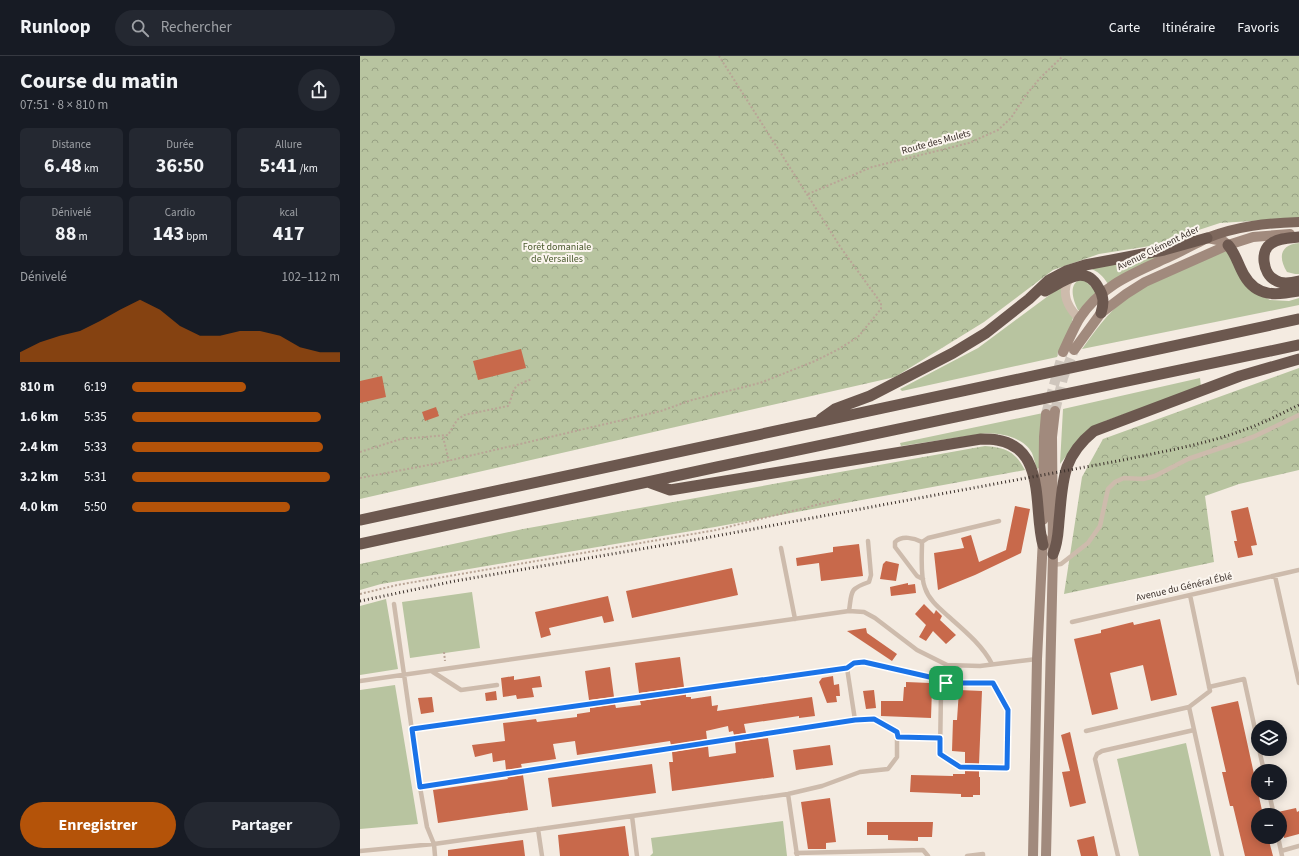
<!DOCTYPE html>
<html lang="fr">
<meta charset="utf-8">
<style>
:root{--surface:#171b24;--page:#242831;--text:#f1f3f6;--muted:#9ea1a6;--line:#363941;--accent:#b45309}
body{margin:0;font-family:"Source Sans 3",sans-serif;background:var(--page);color:var(--text);height:100vh;display:flex;flex-direction:column;font-size:15px;white-space:nowrap}
*{box-sizing:border-box;margin:0}
p{font-size:13px;color:var(--muted)}
.icon{flex:none;width:22px;height:22px;fill:none;stroke:currentColor;stroke-width:2;stroke-linecap:round;stroke-linejoin:round}
.map{position:relative;flex:1;overflow:hidden}
.details{display:flex;flex-direction:column;background:var(--surface);width:360px}
.details>*{flex:none}
.fabs{position:absolute;left:891px;top:664px;display:grid;gap:8px}
.fabs a{display:grid;place-items:center;width:36px;height:36px;border-radius:50%;background:var(--surface);box-shadow:0 2px 10px #0003;font-size:20px}
.pin{position:absolute;display:grid;place-items:center;width:34px;height:34px;color:#fff;margin:-17px;border-radius:8px;box-shadow:0 2px 6px #0006}
.round{display:grid;place-items:center;flex:none;width:42px;height:42px;border-radius:21px;background:var(--page)}
.headline{display:flex;align-items:center;justify-content:space-between;height:68px;padding:0 20px}
h1{font-size:22px;font-weight:700;line-height:30px}
.metrics{display:grid;grid-template-columns:repeat(3,1fr);gap:6px;height:68px;padding:4px 20px}
.metrics div{display:grid;align-content:center;border-radius:6px;background:var(--page);text-align:center}
.metrics b{font-size:20px;font-weight:700}
.metrics small{font-size:11px;font-weight:400}
.metrics p{font-size:11px}
.chart{height:112px;padding:8px 20px}
.chart p{display:flex;justify-content:space-between}
.chart svg{width:100%;height:72px;margin-top:4px;fill:var(--accent);opacity:.7}
.action{display:flex;gap:8px;margin-top:auto;padding:8px 20px}
.action a{flex:1;height:46px;border-radius:24px;background:var(--accent);color:#fff;font-size:16px;font-weight:700;line-height:46px;text-align:center}
.action a+a{background:var(--page);color:var(--text)}
ul{padding:0 20px;list-style:none;font-size:13px}
li{display:grid;grid-template-columns:64px 48px 1fr;align-items:center;height:30px}
li i{height:10px;border-radius:5px;background:var(--accent)}
header{display:flex;align-items:center;gap:24px;box-sizing:border-box;height:56px;padding:0 20px;background:var(--surface);border-bottom:1px solid var(--line)}
header strong{font-size:19px}
nav{display:flex;gap:22px;margin-inline-start:auto;font-size:14px}
.search{width:280px;height:36px;background:var(--page);display:flex;align-items:center;gap:10px;box-sizing:border-box;padding:0 14px;border-radius:22px;color:var(--muted);font-size:15px}
main{display:flex;flex:1;min-height:0}
.map>svg:first-child{display:block}
.grass{fill:#b8c4a0}
.forest{fill:url(#forest-crowns)}
.building{fill:#c8694b}
.lines{fill:none;stroke-linecap:round;stroke-linejoin:round}
.secondary-tunnel{stroke:#cfc6bd;stroke-width:10;stroke-dasharray:10 5;stroke-linecap:butt}
.path{stroke:#b9a596;stroke-width:2;stroke-dasharray:2 2;stroke-linecap:butt}
.service{stroke:#cdbbac;stroke-width:4.5}
.minor{stroke:#cdbbac;stroke-width:9}
.secondary{stroke:#a18a7d;stroke-width:10}
.primary{stroke:#7d675c;stroke-width:10}
.trunk{stroke:#6c584f;stroke-width:11}
.rail{stroke:#3b302b;stroke-width:3;stroke-dasharray:1 3;stroke-linecap:butt}
.route-casing{stroke:#fff;stroke-width:8}
.route{stroke:#1a73e8;stroke-width:5}
.labels{text-anchor:middle;dominant-baseline:central;stroke-width:4;stroke-linejoin:round;paint-order:stroke}
.street-label{font-size:10px;fill:#3b302b;stroke:#fbf5ee}
.park-label{font-size:10px;fill:#4a5a2e;stroke:#fbf5ee}
</style>
<header>
<strong>Runloop</strong>
<div class="search"><svg class="icon" aria-label="search" viewBox="0 0 24 24"><circle cx="10" cy="10" r="6"/><path d="M15 15l6 6"/></svg>Rechercher</div>
<nav><a>Carte</a><a>Itinéraire</a><a>Favoris</a></nav>
</header>
<main>
<section class="details">
<div class="headline"><div><h1>Course du matin</h1><p>07:51 · 8 × 810 m</p></div><a class="round"><svg class="icon" aria-label="share" viewBox="0 0 24 24"><path d="M12 15V3M7 8l5-5 5 5M5 13v7h14v-7"/></svg></a></div>
<div class="metrics">
<div><p>Distance</p><b>6.48<small> km</small></b></div>
<div><p>Durée</p><b>36:50</b></div>
<div><p>Allure</p><b>5:41<small> /km</small></b></div>
</div>
<div class="metrics">
<div><p>Dénivelé</p><b>88<small> m</small></b></div>
<div><p>Cardio</p><b>143<small> bpm</small></b></div>
<div><p>kcal</p><b>417</b></div>
</div>
<div class="chart"><p><span>Dénivelé</span>102–112 m</p>
<svg viewBox="0 0 160 44" preserveAspectRatio="none"><path d="M0 44V38L10 32L20 28L30 25L40 19L50 12L60 6L70 12L80 22L90 28L100 28L110 25L120 25L130 28L140 35L150 38L160 38V44z"/></svg>
</div>
<ul>
<li><b>810 m</b>6:19<i style="width:55%"></i></li>
<li><b>1.6 km</b>5:35<i style="width:91%"></i></li>
<li><b>2.4 km</b>5:33<i style="width:92%"></i></li>
<li><b>3.2 km</b>5:31<i style="width:95%"></i></li>
<li><b>4.0 km</b>5:50<i style="width:76%"></i></li>
</ul>
<div class="action"><a>Enregistrer</a><a>Partager</a></div>
</section>
<div class="map">
<svg width="939" height="800" viewBox="0 0 939 800">
<defs>
<pattern id="forest-crowns" width="20" height="18" patternUnits="userSpaceOnUse"><rect width="20" height="18" fill="#b8c4a0"/><path d="M2 6a3 3 0 1 1 6 0M12 15a3 3 0 1 1 6 0" fill="none" stroke="#97a083"/></pattern>
</defs>
<rect width="100%" height="100%" fill="#f4ebe1"/>
<path class="grass" d="M 939,187 L 939,218 L 935,218 L 927,216 C 918,201 920,189 939,187 Z
M 868,193 L 897,237 L 910,244 L 929,245 L 939,242 L 939,249 L 722,293 C 735,275 748,256 766,243 C 796,221 835,208 868,193 Z
M 797,199 L 798,202 L 748,228 C 743,220 738,215 729,212 Z
M 723,223 L 738,237 L 722,256 L 718,254 C 713,244 707,226 723,223 Z
M 703,229 L 713,262 L 710,272 L 697,301 L 542,335 L 540,333 L 618,292 Z
M 840,322 L 841,331 L 745,365 L 707,399 L 700,408 L 703,353 Z
M 683,357 L 681,411 L 677,413 C 675,408 674,402 672,397 C 663,380 637,376 621,378 L 541,390 L 540,387 Z
M 112,536 L 120,592 L 50,602 L 42,546 Z
M 26,543 L 38,613 L 0,619 L 0,550 Z
M 35,629 L 58,768 L 0,773 L 0,634 Z
M 826,687 L 851,800 L 779,800 L 757,703 Z
M 423,765 L 427,800 L 290,800 L 293,797 L 291,782 Z"/>
<path class="forest" d="M 0,0 L 939,0 L 939,162 L 860,167 L 790,190 L 739,198 L 693,214 L 624,266 L 535,321 L 0,443 Z
M 939,312 L 939,414 L 879,428 L 845,440 L 854,506 L 704,538 L 722,421 L 743,383 Z
M 625,390 C 646,392 655,395 665,414 L 355,471 L 21,528 L 0,534 L 0,508 L 163,473 Z"/>
<path class="building" d="M 161,293 L 166,312 L 118,324 L 113,305 Z
M 22,320 L 26,341 L 0,347 L 0,325 Z
M 76,351 L 79,360 L 65,365 L 62,356 Z
M 655,450 L 670,453 L 661,497 L 615,519 L 578,534 L 574,497 L 604,492 L 601,482 L 611,479 L 619,506 L 646,494 Z
M 888,451 L 897,489 L 891,490 L 893,499 L 878,502 L 874,485 L 877,485 L 871,455 Z
M 499,488 L 503,520 L 461,525 L 459,507 L 437,510 L 436,502 L 473,496 L 473,491 Z
M 526,505 L 539,508 L 536,525 L 520,523 L 523,508 Z
M 372,512 L 378,539 L 272,562 L 266,535 Z
M 548,527 L 548,529 L 555,528 L 556,537 L 531,540 L 530,531 Z
M 248,540 L 254,565 L 244,567 L 242,560 L 189,572 L 191,579 L 181,582 L 175,556 Z
M 564,548 L 574,558 L 576,554 L 582,560 L 580,564 L 596,579 L 586,588 L 573,575 L 566,585 L 559,581 L 566,569 L 555,558 Z
M 800,563 L 817,639 L 791,645 L 783,609 L 750,617 L 758,653 L 732,659 L 714,583 L 741,577 L 741,574 L 773,566 L 774,569 Z
M 506,572 L 507,577 L 537,598 L 532,605 L 487,575 Z
M 320,601 L 324,631 L 279,637 L 275,607 Z
M 250,611 L 254,641 L 229,644 L 225,615 Z
M 154,620 L 154,624 L 180,620 L 182,631 L 172,632 L 174,641 L 157,643 L 156,639 L 143,641 L 141,622 Z
M 473,620 L 474,629 L 479,628 L 480,640 L 476,640 L 477,646 L 467,647 L 459,626 L 462,622 Z
M 546,626 L 570,627 L 570,633 L 572,633 L 571,662 L 521,660 L 521,645 L 543,645 L 544,631 L 546,631 Z
M 514,634 L 516,652 L 506,653 L 503,635 Z
M 599,634 L 622,635 L 619,708 L 605,707 L 605,696 L 592,695 L 593,664 L 597,664 Z
M 136,635 L 137,644 L 126,645 L 125,637 Z
M 326,638 L 326,641 L 331,641 L 331,643 L 351,640 L 352,650 L 358,649 L 357,655 L 452,641 L 455,660 L 439,662 L 439,660 L 384,668 L 386,677 L 374,679 L 373,675 L 369,676 L 368,670 L 346,675 L 347,683 L 311,689 L 310,685 L 217,699 L 215,685 L 193,688 L 196,703 L 161,708 L 162,712 L 146,714 L 145,704 L 133,706 L 132,697 L 115,701 L 112,689 L 145,685 L 143,667 L 176,663 L 177,666 L 217,661 L 217,658 L 230,656 L 230,652 L 255,648 L 256,652 L 281,649 L 280,645 Z
M 72,641 L 74,656 L 61,658 L 58,642 Z
M 878,645 L 903,759 L 898,759 L 898,781 L 908,781 L 913,800 L 885,800 L 873,750 L 870,750 L 862,716 L 866,716 L 851,651 Z
M 710,676 L 726,747 L 710,751 L 702,716 L 710,715 L 701,679 Z
M 408,682 L 414,721 L 312,735 L 309,706 L 313,706 L 312,696 L 348,690 L 349,701 L 376,697 L 375,686 Z
M 470,689 L 473,709 L 436,714 L 433,694 Z
M 292,708 L 296,737 L 192,751 L 188,722 Z
M 605,715 L 619,715 L 619,721 L 620,721 L 620,739 L 613,739 L 613,741 L 601,741 L 601,738 L 550,736 L 551,719 L 593,720 L 593,718 L 605,718 Z
M 163,719 L 168,754 L 78,767 L 73,734 L 148,723 L 147,721 Z
M 470,742 L 476,786 L 466,787 L 466,793 L 448,793 L 441,746 Z
M 936,752 L 937,756 L 939,755 L 939,778 L 924,782 L 920,759 L 919,759 L 918,756 Z
M 507,766 L 573,766 L 572,781 L 558,781 L 558,785 L 528,784 L 528,779 L 507,779 Z
M 265,770 L 269,800 L 200,800 L 198,779 Z
M 734,780 L 738,800 L 721,800 L 717,784 Z
M 163,784 L 165,800 L 88,800 L 88,794 Z"/>
<g class="lines">
<path class="secondary-tunnel" d="M 695,355 L 703,322 L 714,294
M 686,358 L 703,296"/>
<path class="path" d="M 448,138 L 512,111 L 609,87 L 638,74 L 651,62 L 666,39 L 680,22 L 703,0
M 83,381 L 89,405
M 0,396 L 41,383 L 88,379 L 97,364 L 104,359 L 148,350 C 151,345 152,336 155,332 C 159,327 167,325 172,323
M 0,422 L 79,407 L 301,355 L 332,344 L 400,327 L 455,305 L 477,294 L 498,281 L 521,253 L 521,247 L 481,192 L 359,0
M 0,538 L 37,529 L 356,474 L 480,443
M 84,596 L 85,605"/>
<path class="service" d="M 562,486 C 554,482 542,479 535,486 L 535,491 L 557,520 L 563,523
M 421,492 L 435,563
M 692,509 L 701,508 L 728,487 L 740,470 L 748,433 L 755,426 L 764,422 L 783,423 L 795,420 L 828,403 L 893,381 L 939,359
M 915,520 L 939,627
M 34,548 L 60,731 L 67,771 L 74,788 L 75,800
M 489,555 C 492,535 489,533 509,526 L 511,519 L 508,485
M 712,566 L 939,514
M 632,608 C 622,589 605,575 588,560 C 579,552 569,544 565,532 C 560,520 562,499 562,486 L 568,482 L 639,465
M 487,612 L 494,607 L 504,606 L 574,622 L 586,627 L 587,609
M 73,616 L 101,634 L 137,629
M 0,625 L 489,555 L 504,556 L 515,562 L 557,594 L 587,609 L 620,610 L 677,603
M 586,627 L 633,627 L 648,654 L 647,712 L 600,711 L 580,698 L 581,636 Z
M 849,631 L 884,623 L 898,687
M 829,651 L 850,635 L 830,539
M 52,673 L 487,612 L 495,664
M 726,675 L 829,651 L 862,800
M 538,681 L 580,682
M 899,693 L 904,715
M 909,737 L 914,759
M 428,738 L 437,799
M 272,760 L 277,800
M 178,773 L 182,800
M 918,781 L 921,795
M 0,795 L 74,788 L 428,738 L 462,730 L 500,716 L 528,713 L 537,701 L 537,676 L 514,663 L 495,664 L 60,731
M 436,797 L 563,794 L 568,800
M 607,800 L 623,798 L 623,800
M 758,800 L 735,703 L 737,698 L 742,695 L 834,674
M 922,800 L 921,795 L 939,790"/>
<path class="minor" d="M 711,221 C 709,224 706,227 706,230 C 703,243 711,255 720,263"/>
<path class="secondary" d="M 714,294 L 741,257 L 766,238 L 785,226 L 868,189 L 893,181 L 930,178
M 703,296 C 708,285 713,274 719,263 C 741,229 774,217 809,201 C 822,195 835,188 847,182 L 863,185 L 868,189
M 683,464 L 684,381 L 686,358
M 673,800 L 677,603 L 683,482
M 686,800 L 693,498 L 692,381 L 695,355"/>
<path class="primary" d="M 847,182 C 877,170 907,167 939,166"/>
<path class="trunk" d="M 939,181 C 930,182 919,182 912,187 C 899,194 903,218 915,224 C 922,229 931,227 939,225
M 868,189 C 876,198 878,209 884,219 C 897,242 917,239 939,235
M 685,235 C 703,226 724,207 738,231 C 744,240 744,247 741,257
M 461,363 L 475,353 L 510,340 L 593,297 L 626,277 L 669,243 L 689,224 L 706,215 L 725,209 L 804,194 L 847,182
M 288,426 L 310,434 L 621,383 C 626,383 632,383 637,384 C 687,392 673,454 683,489
M 0,464 L 939,263
M 0,488 L 357,411 L 939,289
M 693,498 C 698,487 698,477 699,465 C 703,426 701,402 734,375 L 880,320 L 939,303"/>
<path class="rail" d="M 0,545 L 95,525 L 345,482 L 763,404 C 805,395 848,388 889,372 C 906,366 922,357 939,349"/>
</g>
<g class="lines">
<g class="route-casing">
<path id="route" d="M 504,606 L 574,622 L 586,627 L 633,627 L 648,654 L 647,712 L 600,711 L 580,698 L 580,682 L 538,681 L 537,676 L 514,663 L 495,664 L 60,731 L 52,673 L 487,612 L 494,607 Z"/>
</g>
<use href="#route" class="route"/>
</g>
<g class="labels">
<g class="street-label">
<text transform="translate(576 86) rotate(-15)">Route des Mulets</text>
<text transform="translate(798 192) rotate(-26)">Avenue Clément Ader</text>
<text transform="translate(824 531) rotate(-13)">Avenue du Général Éblé</text>
</g>
<g class="park-label">
<text x="197" y="191">Forêt domaniale<tspan x="197" dy="12">de Versailles</tspan></text>
</g>
</g>
</svg>
<div class="fabs">
<a><svg class="icon" aria-label="layers" viewBox="0 0 24 24"><path d="M12 4l9 5-9 5-9-5zM3 14l9 5 9-5"/></svg></a>
<a>+</a>
<a>−</a>
</div>
<div class="pin" style="left:586px;top:627px;background:#1e9e55"><svg class="icon" aria-label="arrive" viewBox="0 0 24 24"><path d="M6 21V4h12l-3 4 3 4H6"/></svg></div>
</div>
</main>
